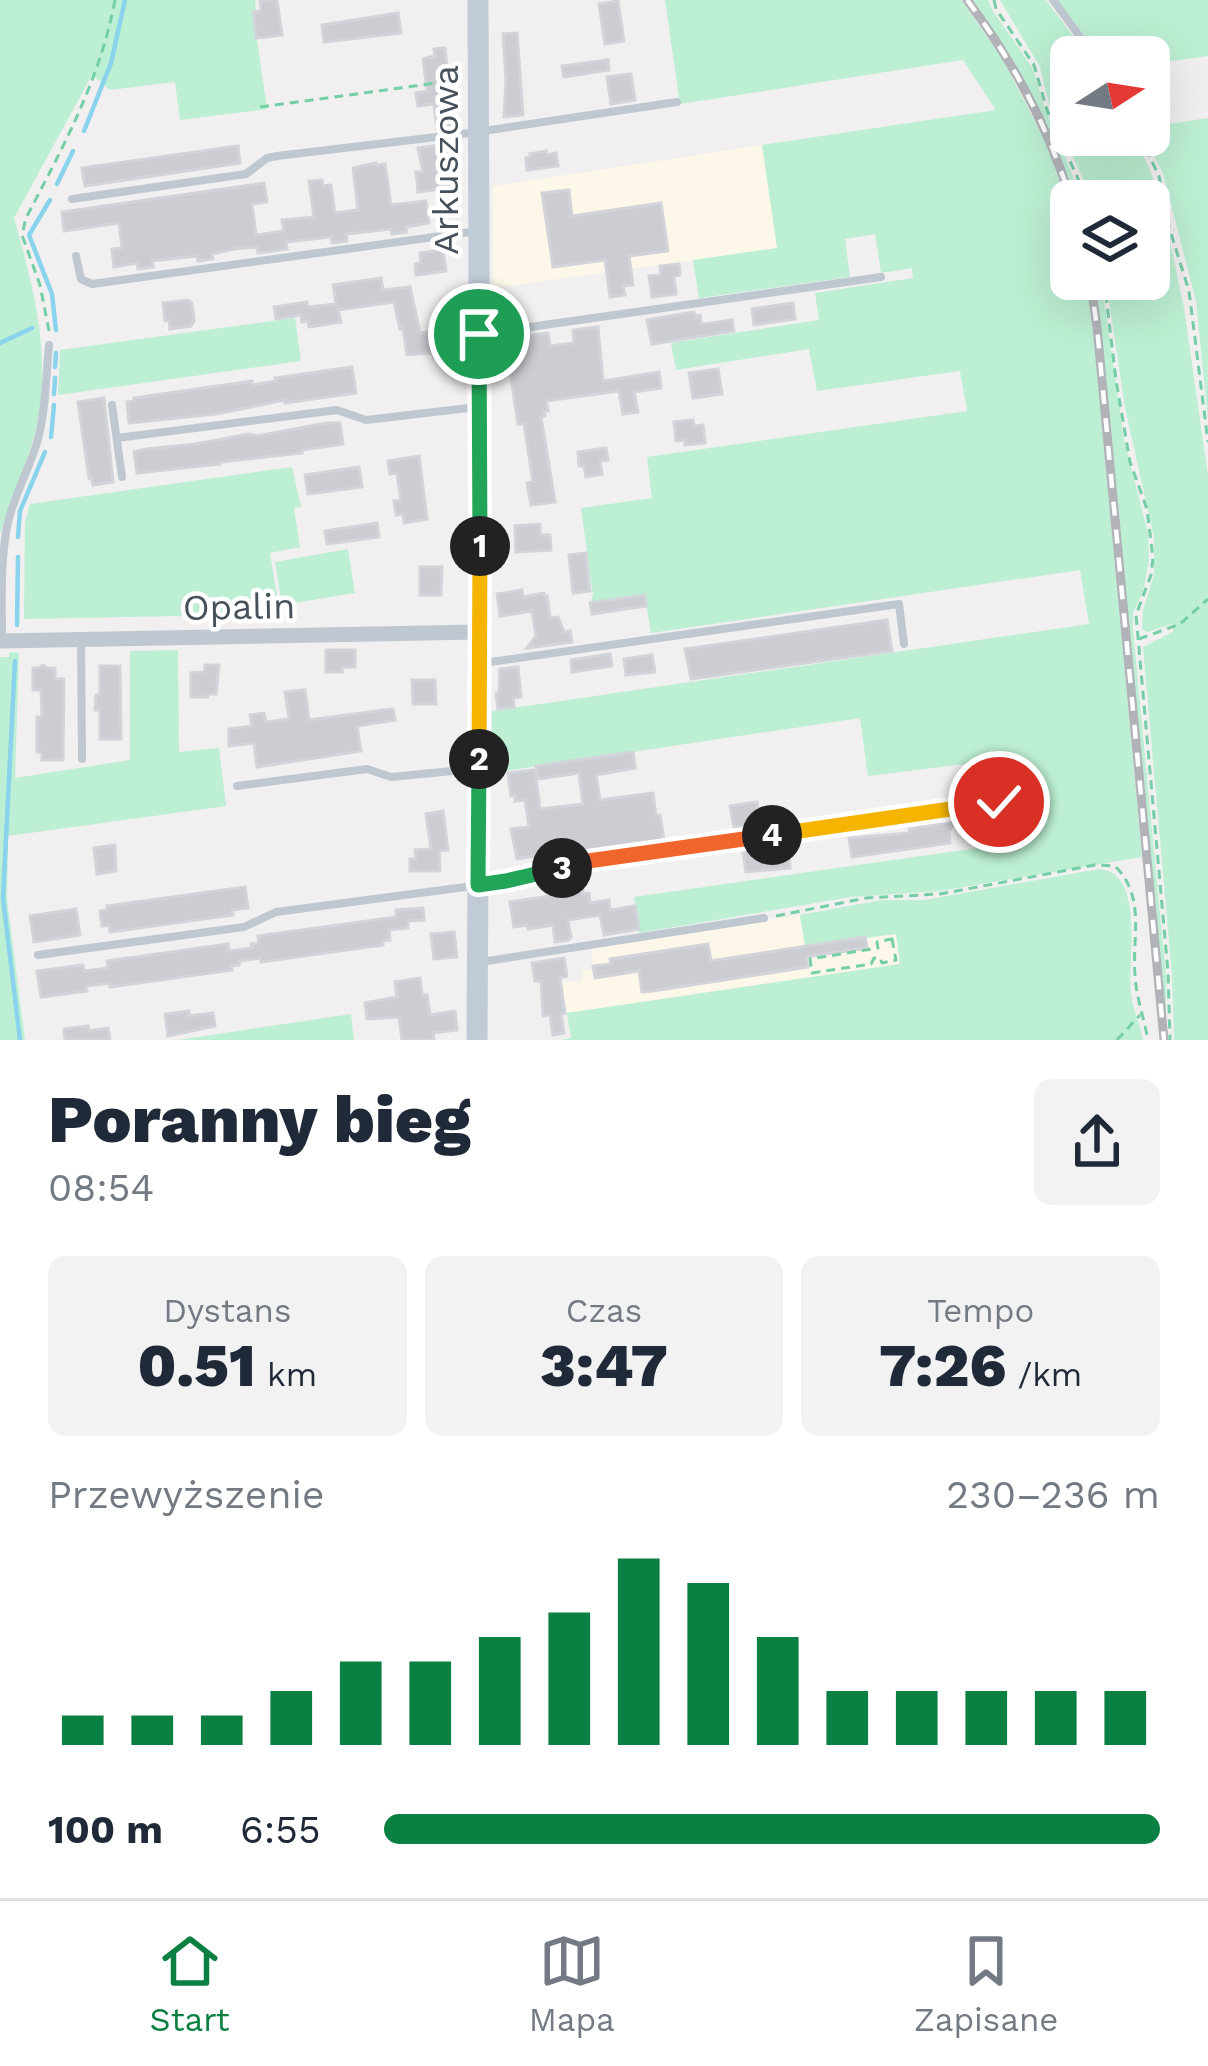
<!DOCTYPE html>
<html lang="pl">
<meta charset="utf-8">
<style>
:root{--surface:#fff;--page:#f2f2f3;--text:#1f2937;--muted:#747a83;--line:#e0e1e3;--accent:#0b8043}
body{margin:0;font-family:"Work Sans",sans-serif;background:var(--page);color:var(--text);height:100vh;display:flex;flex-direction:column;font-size:45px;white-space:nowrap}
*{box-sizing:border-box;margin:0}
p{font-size:39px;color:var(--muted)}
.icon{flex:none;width:66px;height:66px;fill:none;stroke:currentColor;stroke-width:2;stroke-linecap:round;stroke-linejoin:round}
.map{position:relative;height:1040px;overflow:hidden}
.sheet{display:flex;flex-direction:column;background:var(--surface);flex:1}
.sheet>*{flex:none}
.needle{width:78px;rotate:78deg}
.buttons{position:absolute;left:1050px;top:36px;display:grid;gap:24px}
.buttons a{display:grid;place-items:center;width:120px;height:120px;border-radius:18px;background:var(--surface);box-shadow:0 12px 48px #0002;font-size:60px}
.pin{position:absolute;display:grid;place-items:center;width:102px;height:102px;color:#fff;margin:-51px;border:6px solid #fff;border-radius:50%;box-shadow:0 3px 12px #0007}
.km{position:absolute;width:60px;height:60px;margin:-30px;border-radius:50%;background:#222;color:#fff;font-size:33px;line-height:60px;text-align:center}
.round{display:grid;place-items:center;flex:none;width:126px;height:126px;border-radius:18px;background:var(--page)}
.headline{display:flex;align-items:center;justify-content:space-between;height:204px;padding:0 48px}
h1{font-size:66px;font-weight:800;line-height:90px}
.stats{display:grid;grid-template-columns:repeat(3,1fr);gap:18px;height:204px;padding:12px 48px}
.stats div{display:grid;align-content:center;border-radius:18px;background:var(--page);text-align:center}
.stats b{font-size:60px;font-weight:800}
.stats small{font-size:33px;font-weight:400}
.stats p{font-size:33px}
.chart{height:336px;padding:24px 48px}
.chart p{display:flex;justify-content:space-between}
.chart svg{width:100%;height:216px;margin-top:12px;stroke:var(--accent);stroke-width:6}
ul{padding:0 48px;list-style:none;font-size:39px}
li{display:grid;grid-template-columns:192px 144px 1fr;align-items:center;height:90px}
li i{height:30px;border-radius:15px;background:var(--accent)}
.tab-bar{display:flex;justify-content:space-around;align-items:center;height:168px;border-top:3px solid var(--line);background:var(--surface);font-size:33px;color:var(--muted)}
.tab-bar a{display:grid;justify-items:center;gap:6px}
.tab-bar .current{color:var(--accent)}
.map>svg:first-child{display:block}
.commercial{fill:#fcf7e8}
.green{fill:#bcefd3}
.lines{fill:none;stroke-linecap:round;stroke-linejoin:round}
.stream{stroke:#89d3ed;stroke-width:4.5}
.building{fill:#cbcdd3;stroke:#d3d4da;stroke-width:3}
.path{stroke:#74cea6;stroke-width:3;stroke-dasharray:9 6;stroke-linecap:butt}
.lane{stroke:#bfc8d1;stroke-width:8}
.street{stroke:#bfc8d1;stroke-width:15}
.secondary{stroke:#c1cbd8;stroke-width:21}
.rail-casing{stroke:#b1b3b9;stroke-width:9}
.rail{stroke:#fff;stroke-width:4.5;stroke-dasharray:14;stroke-linecap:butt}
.split-1-casing{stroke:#fff;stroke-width:24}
.split-2-casing{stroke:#fff;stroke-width:24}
.split-3-casing{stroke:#fff;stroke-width:24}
.split-4-casing{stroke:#fff;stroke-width:24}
.split-5-casing{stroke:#fff;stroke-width:24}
.split-1{stroke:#22a559;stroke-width:15}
.split-2{stroke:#f5b400;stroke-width:15}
.split-3{stroke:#22a559;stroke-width:15}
.split-4{stroke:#f0652b;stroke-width:15}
.split-5{stroke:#f5b400;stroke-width:15}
.labels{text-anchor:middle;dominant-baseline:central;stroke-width:9;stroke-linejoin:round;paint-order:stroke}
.street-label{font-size:36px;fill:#46515c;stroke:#fff}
</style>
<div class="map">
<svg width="1208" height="1040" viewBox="0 0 1208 1040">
<rect width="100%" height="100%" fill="#f1efef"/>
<path class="commercial" d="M 762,145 L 778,249 L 493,288 L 493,186 Z
M 800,915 L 805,946 L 896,934 L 900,964 L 567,1013 L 561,983 L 583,980 L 582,971 L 593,969 L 591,947 Z"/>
<path class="green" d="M 0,0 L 255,0 L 256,12 L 253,13 L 267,109 L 180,120 L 175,82 L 110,90 L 92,75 L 14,218 C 31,278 47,337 41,400 C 36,446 15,491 0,534 Z
M 665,0 L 961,0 L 1002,58 L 1046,143 L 1071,214 L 1071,279 L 1086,279 L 1095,349 L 1142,857 L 940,891 L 851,897 L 639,933 L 634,897 L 1006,844 L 998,760 L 868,776 L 860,718 L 492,773 L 492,711 L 1089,624 L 1080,570 L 651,633 L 645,596 L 590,603 L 593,595 L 581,508 L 652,498 L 647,457 L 967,411 L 960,371 L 817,391 L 809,349 L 676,370 L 671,343 L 819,320 L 815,293 L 913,278 L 912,268 L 881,273 L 875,234 L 845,239 L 850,277 L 699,298 L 693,260 L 777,248 L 762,145 L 996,110 L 963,60 L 680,104 Z
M 971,0 L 988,0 L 993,11 L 1033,69 L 1043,103 L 1083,201 L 1074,201 C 1051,128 1016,62 971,0 Z
M 1000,0 L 1046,0 L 1089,57 L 1071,57 L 1071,135 L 1134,135 L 1152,175 L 1172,251 L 1184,308 L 1208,476 L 1208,1040 L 1174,1040 L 1172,975 L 1143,647 L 1173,632 L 1173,624 L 1147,632 L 1142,629 L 1143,610 L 1154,575 L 1154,537 L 1125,408 L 1107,287 L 1108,279 L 1149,279 L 1149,201 L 1093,201 L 1049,104 L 1040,67 Z
M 1057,0 L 1208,0 L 1208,56 L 1149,64 L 1149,57 L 1101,57 Z
M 1208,118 L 1208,420 L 1196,301 L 1163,173 L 1143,135 L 1149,135 L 1149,127 Z
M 1093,279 L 1101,279 L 1124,440 L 1148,533 L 1149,560 L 1143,592 L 1133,613 L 1133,630 L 1166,977 L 1166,1009 L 1164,1010 L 1107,391 Z
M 295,318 L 301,361 L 58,395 L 60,350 Z
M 292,467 L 301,507 L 294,508 L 300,547 L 270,553 L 280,614 L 24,619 L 25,522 L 30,504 Z
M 348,549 L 355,593 L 282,605 L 275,562 Z
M 178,650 L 179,752 L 219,748 L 226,806 L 8,836 L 7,899 L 25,1040 L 0,1040 L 0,657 L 9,657 L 9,652 L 19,653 L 15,778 L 130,760 L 130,651 Z
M 1099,869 C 1146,872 1127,961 1131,994 C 1133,1010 1140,1024 1143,1040 L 562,1040 L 571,1038 L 567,1013 L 900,964 L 896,934 L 805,946 L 800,915 L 882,900 L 924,900 Z
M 351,1014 L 354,1040 L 178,1040 Z"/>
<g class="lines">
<path class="stream" d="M 84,131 L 111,63 L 125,0
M 57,184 L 73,151
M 50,200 L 29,235 L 52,294 L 56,330
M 0,343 L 32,328
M 55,367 L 56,353
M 54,394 L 55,378
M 51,437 L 54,405
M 18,537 L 20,511 L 45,452
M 17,625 L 18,557
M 15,661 L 3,898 L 20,1040"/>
</g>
<path class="building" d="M 260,0 L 277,0 L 282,35 L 256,38 L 253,12 L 261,11 Z
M 618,1 L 624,41 L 605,44 L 599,4 Z
M 398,13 L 401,33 L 324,42 L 322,25 Z
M 517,33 L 523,115 L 504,117 L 506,80 L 503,34 Z
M 445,48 L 453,127 L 437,129 L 434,104 L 418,106 L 416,93 L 427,91 L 423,59 L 435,56 L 434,49 Z
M 608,60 L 609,70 L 564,77 L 562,66 Z
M 631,74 L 635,100 L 611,104 L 607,77 Z
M 455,143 L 455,151 L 444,152 L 448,175 L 456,174 L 457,187 L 418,192 L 416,172 L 423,172 L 418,148 Z
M 238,146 L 240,163 L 85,186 L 82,168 Z
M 546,151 L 546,155 L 556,153 L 558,166 L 527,170 L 526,158 L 531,157 L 530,154 Z
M 376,163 L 377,165 L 385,164 L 391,205 L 426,201 L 429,223 L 406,227 L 407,232 L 392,234 L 391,229 L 346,234 L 347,241 L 332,243 L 331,237 L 286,242 L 287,249 L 258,253 L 257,247 L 234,249 L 212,254 L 213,259 L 198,261 L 197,256 L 152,261 L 153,267 L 138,269 L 137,263 L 114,267 L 112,249 L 122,248 L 119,223 L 64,231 L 62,212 L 264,183 L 267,202 L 252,204 L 256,235 L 284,231 L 282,220 L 314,217 L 309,181 L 322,180 L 323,186 L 331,185 L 335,213 L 358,210 L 353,168 Z
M 569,190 L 572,216 L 661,203 L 668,251 L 629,256 L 633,285 L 623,286 L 625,295 L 610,297 L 605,260 L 553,267 L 542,193 Z
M 443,250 L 446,271 L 416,275 L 415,264 L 421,263 L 420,253 Z
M 679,264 L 680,275 L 674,276 L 676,294 L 652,297 L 649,276 L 661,275 L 660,266 Z
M 381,278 L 383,290 L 410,287 L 420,333 L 455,328 L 458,350 L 447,351 L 448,356 L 434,358 L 433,353 L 407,355 L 403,328 L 400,329 L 394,302 L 338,310 L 341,322 L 309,327 L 308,321 L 302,322 L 301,315 L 276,319 L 274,307 L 307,302 L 308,307 L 336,304 L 333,285 Z
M 188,300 L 192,303 L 194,321 L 191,326 L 170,329 L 169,320 L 165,321 L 163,303 Z
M 793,303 L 795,319 L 754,325 L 752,309 Z
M 694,312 L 695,316 L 700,315 L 701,323 L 704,324 L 732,320 L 734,331 L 652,344 L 647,320 Z
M 598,327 L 603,381 L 659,372 L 661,388 L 634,392 L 638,412 L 623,414 L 619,391 L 546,401 L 548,411 L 544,411 L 545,416 L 541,417 L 555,502 L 531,505 L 527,483 L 533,482 L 524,424 L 518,424 L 505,339 L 548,333 L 550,346 L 574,343 L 573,330 Z
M 352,367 L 356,393 L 285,403 L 285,400 L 216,414 L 129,423 L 127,402 L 134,401 L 134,398 L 252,381 L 252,385 L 276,381 L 275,378 Z
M 718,369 L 722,394 L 693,398 L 689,373 Z
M 104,398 L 113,482 L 93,485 L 91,477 L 89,478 L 78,402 Z
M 693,420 L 694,426 L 703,425 L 705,443 L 685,445 L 685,440 L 676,441 L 674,422 Z
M 327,423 L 340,423 L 343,444 L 302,450 L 302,453 L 220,462 L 220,464 L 137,473 L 134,452 L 146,449 L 196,444 L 249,434 L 257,436 Z
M 606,448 L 608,460 L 600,461 L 602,474 L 586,477 L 584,466 L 579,466 L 578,452 Z
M 419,456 L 427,519 L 404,523 L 403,514 L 396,515 L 394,501 L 401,501 L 397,473 L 390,474 L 388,461 Z
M 359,467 L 362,487 L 308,494 L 305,475 Z
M 377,523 L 379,537 L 327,544 L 325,531 Z
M 540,524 L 540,535 L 550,535 L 551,550 L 516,552 L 515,526 Z
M 586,553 L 590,591 L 573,593 L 569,555 Z
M 420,567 L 442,567 L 441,595 L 420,595 Z
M 522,590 L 523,597 L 544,593 L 544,596 L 547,596 L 550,618 L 558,617 L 564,632 L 570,631 L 572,642 L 527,648 L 536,636 L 532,611 L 500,616 L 497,594 Z
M 645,595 L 646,606 L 592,614 L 590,603 Z
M 887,620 L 892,651 L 691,679 L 685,649 Z
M 326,650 L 355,650 L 355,667 L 342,667 L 342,672 L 326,672 Z
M 610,654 L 612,666 L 572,672 L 571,660 Z
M 652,655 L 655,672 L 626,675 L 624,659 Z
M 43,665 L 47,668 L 55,668 L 55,679 L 64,679 L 63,760 L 42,760 L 42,752 L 37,752 L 37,717 L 42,717 L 41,690 L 33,690 L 33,668 L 39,668 Z
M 205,665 L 219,665 L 216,694 L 208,694 L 208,697 L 191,697 L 191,673 L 205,672 Z
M 100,666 L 120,666 L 121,739 L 100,739 L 100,710 L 95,710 L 96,695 L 100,695 Z
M 518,667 L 521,697 L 513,698 L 514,707 L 498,709 L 496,693 L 499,693 L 500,669 Z
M 412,680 L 435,680 L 436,704 L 413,704 Z
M 305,690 L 309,720 L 393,709 L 395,720 L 357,726 L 361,751 L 257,767 L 254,743 L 229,746 L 229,729 L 252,726 L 250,715 L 264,713 L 266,722 L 289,719 L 285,692 Z
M 633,752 L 635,768 L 596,775 L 600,800 L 653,793 L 656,816 L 660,815 L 664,840 L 550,857 L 551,864 L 537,865 L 535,856 L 517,859 L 511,829 L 529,827 L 525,800 L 515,801 L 515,795 L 511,796 L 508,773 L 535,770 L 540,809 L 583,804 L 579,773 L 538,779 L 536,766 Z
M 757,802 L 760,824 L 734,827 L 730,806 Z
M 443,811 L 448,850 L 439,851 L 440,871 L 410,871 L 410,859 L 416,859 L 415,850 L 431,849 L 426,814 Z
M 956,821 L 949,831 L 950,843 L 852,857 L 849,838 L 910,833 L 909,829 Z
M 115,845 L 116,871 L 97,874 L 94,848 Z
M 774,849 L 775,854 L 788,852 L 790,868 L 746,872 L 743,853 Z
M 245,887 L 248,908 L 232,910 L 233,915 L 110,932 L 109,925 L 102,926 L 100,911 L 107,910 L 107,906 Z
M 583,891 L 583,894 L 589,893 L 590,903 L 609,900 L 610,910 L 635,906 L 639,929 L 604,935 L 600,915 L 568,920 L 571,937 L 568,940 L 555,942 L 553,925 L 528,929 L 527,925 L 514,927 L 510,902 Z
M 423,908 L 424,920 L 408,921 L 408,928 L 389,930 L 390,940 L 383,941 L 383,945 L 261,962 L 261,958 L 239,961 L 239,965 L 231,966 L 232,970 L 110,987 L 110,983 L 86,986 L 87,991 L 41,997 L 37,971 L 83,965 L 84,971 L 108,968 L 107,961 L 228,944 L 229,951 L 252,948 L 251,944 L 259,943 L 258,936 L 396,917 L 396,910 Z
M 76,909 L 80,935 L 34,942 L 30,916 Z
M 454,932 L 457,957 L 434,959 L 431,934 Z
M 865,937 L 867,948 L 806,957 L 808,967 L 653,991 L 642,992 L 639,971 L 595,978 L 593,966 L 611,964 L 610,959 L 708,944 L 711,961 Z
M 564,958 L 567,976 L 560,978 L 565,1013 L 561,1014 L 564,1033 L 553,1035 L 550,1015 L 543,1016 L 541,981 L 535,981 L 532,963 Z
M 420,978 L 422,995 L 427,995 L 430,1015 L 455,1011 L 457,1030 L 433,1033 L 434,1040 L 402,1040 L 399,1017 L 367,1019 L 365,1003 L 397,997 L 395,982 Z
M 189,1011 L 189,1016 L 213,1013 L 215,1026 L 168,1036 L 165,1014 Z
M 88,1026 L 89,1031 L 108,1028 L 110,1040 L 65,1040 L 64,1029 Z"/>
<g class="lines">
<path class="path" d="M 994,0 L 996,9 L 1034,65 L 1047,110 L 1088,201
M 260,107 L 459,80
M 1139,135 L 1159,176 L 1169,227 L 1189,291 L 1208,442
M 1104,279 L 1116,380 L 1130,462 L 1147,509 L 1153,558 L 1151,575 L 1136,615 L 1168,972 L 1170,1040
M 49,331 L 40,285 L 22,235 L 26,218 C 63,147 100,80 115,0
M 1139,639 L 1180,624 L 1208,599
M 776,916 L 866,898 L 940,894 L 1095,865 L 1115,866 C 1146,897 1132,936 1135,975 C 1136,997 1144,1018 1148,1040
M 892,939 L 896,960 L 882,963 L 880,958 L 874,958 L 871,964 L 812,973 L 810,959 L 878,948 L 877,942 Z
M 1117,1040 L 1140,1015"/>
<path class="lane" d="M 1053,0 L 1095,57
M 72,199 L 246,174 L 267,158 L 277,156 L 470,133 L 677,102
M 76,256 L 81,279 L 92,284 L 478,231
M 481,334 L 881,277
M 112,405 L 122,477
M 117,438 L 337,410 L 366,420 L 477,407
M 2,640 C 2,602 0,565 7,527 C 13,496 30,469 38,439 C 46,408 46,376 49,345
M 81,640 L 82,759
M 483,663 L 899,604 L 904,644
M 237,786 L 367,769 L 391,777 L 473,769
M 38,955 L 244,927 L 276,912 L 488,884 L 549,873 L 581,862 L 999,802
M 481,962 L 764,918"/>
<path class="street" d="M 0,641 L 479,632"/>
<path class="secondary" d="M 477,1040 L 480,529 L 478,0"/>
<g class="rail-casing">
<path id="rail" d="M 967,0 C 1013,61 1049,128 1071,201
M 1090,279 L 1097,327 L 1164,1040"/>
</g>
<use href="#rail" class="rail"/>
</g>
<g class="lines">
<g class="split-1-casing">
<path id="split-1" d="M 479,334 L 480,546"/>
</g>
<g class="split-2-casing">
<path id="split-2" d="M 479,759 L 480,546"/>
</g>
<g class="split-3-casing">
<path id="split-3" d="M 479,759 L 478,885 L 506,881 L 562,868"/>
</g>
<g class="split-4-casing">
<path id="split-4" d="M 562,868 L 581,862 L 772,835"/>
</g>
<g class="split-5-casing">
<path id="split-5" d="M 772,835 L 999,802"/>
</g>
<use href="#split-1" class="split-1"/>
<use href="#split-2" class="split-2"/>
<use href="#split-3" class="split-3"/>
<use href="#split-4" class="split-4"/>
<use href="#split-5" class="split-5"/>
</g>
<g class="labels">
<g class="street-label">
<text transform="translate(446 160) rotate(-90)">Arkuszowa</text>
<text transform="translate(239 607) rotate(-1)">Opalin</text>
</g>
</g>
</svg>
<div class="buttons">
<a><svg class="needle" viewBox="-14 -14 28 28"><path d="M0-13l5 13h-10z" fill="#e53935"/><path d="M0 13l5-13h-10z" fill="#747a83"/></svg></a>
<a><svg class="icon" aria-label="layers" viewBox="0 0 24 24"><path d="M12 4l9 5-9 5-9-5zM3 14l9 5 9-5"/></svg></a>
</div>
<div class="pin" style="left:479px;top:334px;background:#1e9e55"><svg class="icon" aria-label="arrive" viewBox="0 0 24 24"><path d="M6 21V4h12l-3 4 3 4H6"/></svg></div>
<div class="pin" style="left:999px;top:802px;background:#d93025"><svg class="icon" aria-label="check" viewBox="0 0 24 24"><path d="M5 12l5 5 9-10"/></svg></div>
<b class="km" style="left:480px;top:546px">1</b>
<b class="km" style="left:479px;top:759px">2</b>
<b class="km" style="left:562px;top:868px">3</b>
<b class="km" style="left:772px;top:835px">4</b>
</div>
<section class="sheet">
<div class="headline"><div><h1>Poranny bieg</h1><p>08:54</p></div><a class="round"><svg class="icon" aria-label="share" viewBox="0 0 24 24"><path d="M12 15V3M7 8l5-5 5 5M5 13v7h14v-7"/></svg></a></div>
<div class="stats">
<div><p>Dystans</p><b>0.51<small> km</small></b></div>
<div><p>Czas</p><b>3:47</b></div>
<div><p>Tempo</p><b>7:26<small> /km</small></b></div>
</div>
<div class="chart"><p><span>Przewyższenie</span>230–236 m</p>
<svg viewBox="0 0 160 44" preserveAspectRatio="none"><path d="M5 44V38M15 44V38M25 44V38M35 44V33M45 44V27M55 44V27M65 44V22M75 44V17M85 44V6M95 44V11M105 44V22M115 44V33M125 44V33M135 44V33M145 44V33M155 44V33"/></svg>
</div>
<ul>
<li><b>100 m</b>6:55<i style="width:100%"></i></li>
</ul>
</section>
<nav class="tab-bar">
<a class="current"><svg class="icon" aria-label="home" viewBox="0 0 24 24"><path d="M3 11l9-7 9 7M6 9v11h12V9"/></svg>Start</a>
<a><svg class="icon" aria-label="map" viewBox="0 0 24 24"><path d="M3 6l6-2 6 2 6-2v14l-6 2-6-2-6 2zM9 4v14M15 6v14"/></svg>Mapa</a>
<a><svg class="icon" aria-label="saved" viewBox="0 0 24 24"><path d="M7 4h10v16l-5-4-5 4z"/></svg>Zapisane</a>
</nav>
